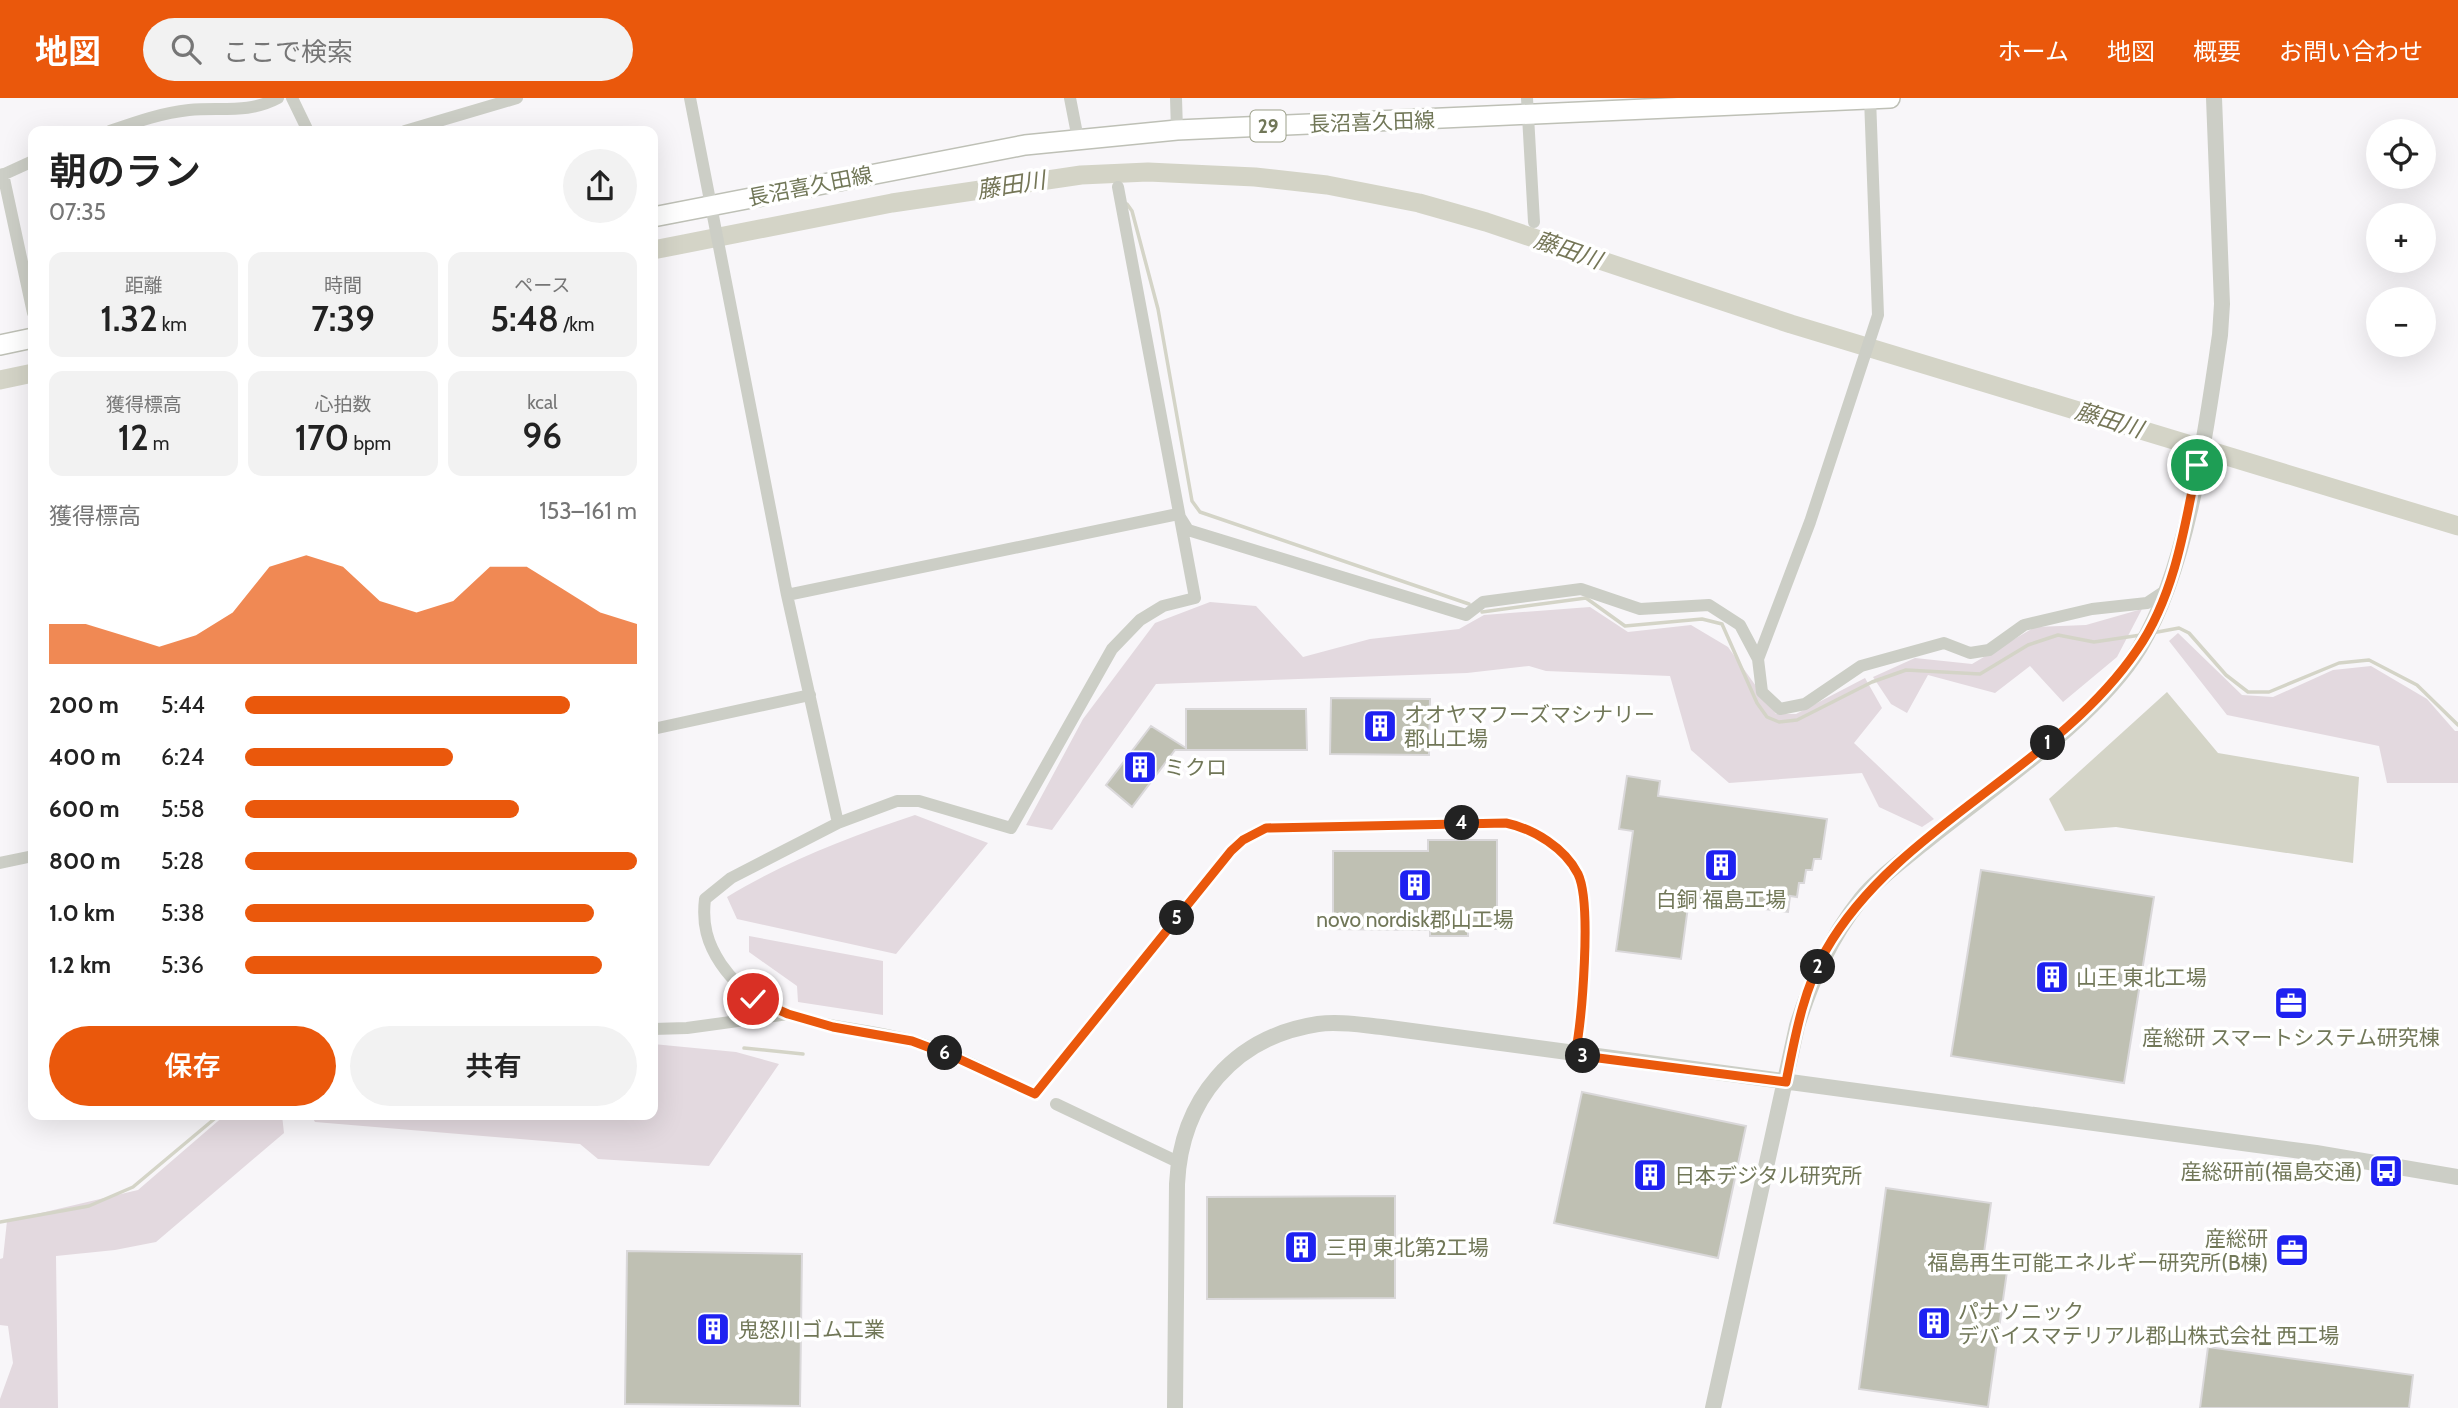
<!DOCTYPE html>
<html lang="ja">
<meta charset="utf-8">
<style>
:root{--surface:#fff;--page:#f2f2f2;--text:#222;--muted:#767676;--accent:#ea580c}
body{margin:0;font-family:Cabin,"Noto Sans JP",sans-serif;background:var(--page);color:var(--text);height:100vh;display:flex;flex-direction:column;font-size:26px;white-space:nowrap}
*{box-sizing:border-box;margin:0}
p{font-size:23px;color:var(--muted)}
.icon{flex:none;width:38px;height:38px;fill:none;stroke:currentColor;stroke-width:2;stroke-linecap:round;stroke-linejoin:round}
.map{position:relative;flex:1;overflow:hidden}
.side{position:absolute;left:28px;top:28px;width:630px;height:994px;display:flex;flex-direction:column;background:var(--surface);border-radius:14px;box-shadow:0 7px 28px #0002}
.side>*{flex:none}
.buttons{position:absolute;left:2366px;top:21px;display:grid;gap:14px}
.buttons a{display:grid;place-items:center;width:70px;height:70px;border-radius:50%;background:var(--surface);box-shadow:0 7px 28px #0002;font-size:35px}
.pin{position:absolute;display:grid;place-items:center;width:60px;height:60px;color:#fff;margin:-30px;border:4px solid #fff;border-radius:50%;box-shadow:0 2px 7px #0007}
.km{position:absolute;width:35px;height:35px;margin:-18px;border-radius:50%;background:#222;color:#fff;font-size:19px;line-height:35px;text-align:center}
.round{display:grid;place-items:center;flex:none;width:74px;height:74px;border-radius:37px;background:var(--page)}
.head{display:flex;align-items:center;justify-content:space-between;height:119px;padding:0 21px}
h1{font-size:38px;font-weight:600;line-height:52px}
.figures{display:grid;grid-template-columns:repeat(3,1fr);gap:10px;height:119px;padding:7px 21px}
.figures div{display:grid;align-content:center;border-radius:14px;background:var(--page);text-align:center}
.figures b{font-size:35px;font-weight:600}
.figures small{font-size:19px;font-weight:400}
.figures p{font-size:19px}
.chart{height:196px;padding:14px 21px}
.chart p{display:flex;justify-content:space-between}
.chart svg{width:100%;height:126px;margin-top:7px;fill:var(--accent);opacity:.7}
.cta{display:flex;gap:14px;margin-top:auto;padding:14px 21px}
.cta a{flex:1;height:80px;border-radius:42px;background:var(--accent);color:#fff;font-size:28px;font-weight:600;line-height:80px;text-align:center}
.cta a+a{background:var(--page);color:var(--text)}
ul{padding:0 21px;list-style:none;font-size:23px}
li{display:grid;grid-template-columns:112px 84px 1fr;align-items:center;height:52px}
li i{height:18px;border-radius:9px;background:var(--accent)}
header{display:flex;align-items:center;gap:42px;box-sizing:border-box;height:98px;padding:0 35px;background:var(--accent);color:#fff}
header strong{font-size:33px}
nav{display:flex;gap:38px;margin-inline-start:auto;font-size:24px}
.search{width:490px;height:63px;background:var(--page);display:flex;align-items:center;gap:18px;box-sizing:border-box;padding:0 24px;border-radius:38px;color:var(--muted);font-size:26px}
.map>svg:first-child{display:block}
.green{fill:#e3d9df}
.water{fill:#d4d4c7}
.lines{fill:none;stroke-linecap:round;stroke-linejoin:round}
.stream{stroke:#d4d4c7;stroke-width:3.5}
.river{stroke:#d4d4c7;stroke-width:19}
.building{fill:#bfc0b3;stroke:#dad8da;stroke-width:2}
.primary-casing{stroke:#bec0b6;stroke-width:22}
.minor{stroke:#cccec6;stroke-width:12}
.tertiary{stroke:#cccec6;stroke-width:16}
.primary{stroke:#fff;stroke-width:19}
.route-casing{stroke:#fff;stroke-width:14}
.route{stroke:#ea580c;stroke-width:9}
.labels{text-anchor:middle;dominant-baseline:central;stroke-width:7;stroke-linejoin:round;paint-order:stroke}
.shield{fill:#fff;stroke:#9ca08a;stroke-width:2}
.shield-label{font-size:19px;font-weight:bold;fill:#717758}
.street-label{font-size:21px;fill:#717758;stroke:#fff}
.poi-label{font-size:21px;fill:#717758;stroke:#fff;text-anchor:start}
.water-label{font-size:23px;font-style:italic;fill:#757657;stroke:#fff}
</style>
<header>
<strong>地図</strong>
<div class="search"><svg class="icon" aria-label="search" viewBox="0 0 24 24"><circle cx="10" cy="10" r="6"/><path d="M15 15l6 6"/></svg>ここで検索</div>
<nav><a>ホーム</a><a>地図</a><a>概要</a><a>お問い合わせ</a></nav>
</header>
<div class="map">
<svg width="2458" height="1310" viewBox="0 0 2458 1310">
<rect width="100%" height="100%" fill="#f8f6f9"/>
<path class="green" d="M 1210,504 L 1256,508 L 1303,559 L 1370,541 L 1459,531 L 1484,517 L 1590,509 L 1628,534 L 1691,527 L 1728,549 L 1776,616 L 1796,616 L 1865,580 L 1882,610 L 1854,645 L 1934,721 L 1922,729 L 1879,709 L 1862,675 L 1729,685 L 1691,652 L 1670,578 L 1546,573 L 1529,568 L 1467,575 L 1156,586 L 1052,732 L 1026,727 L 1083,621 L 1155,525 Z
M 2142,511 L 2117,559 L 2063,604 L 2030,568 L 1995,595 L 1928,577 L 1907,615 L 1891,606 L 1873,579 L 1915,560 L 1972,566 L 2035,529 L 2086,527 Z
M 2178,535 L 2242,597 L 2273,599 L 2333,572 L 2371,568 L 2427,601 L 2455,633 L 2458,633 L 2458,685 L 2387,685 L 2379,648 L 2227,617 L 2169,543 Z
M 915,717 L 988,745 L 896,856 L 737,821 L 727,799 C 786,763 849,739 915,717 Z
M 749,838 L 883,863 L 883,917 L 798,904 L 797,888 L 749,854 Z
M 653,946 L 736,954 L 779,966 L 709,1068 L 598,1061 L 580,1046 L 315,1024 L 311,1017 L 653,1017 Z
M 225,1017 L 282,1017 L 284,1035 L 156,1144 L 115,1152 L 56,1158 L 58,1310 L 0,1310 L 0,1301 L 13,1265 L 8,1228 L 0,1227 L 0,1161 L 3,1160 L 7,1123 L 138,1092 Z"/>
<path class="water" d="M 2167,594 L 2218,655 L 2359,679 L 2353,765 L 2116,729 L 2065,733 L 2049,701 Z"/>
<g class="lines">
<path class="stream" d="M 1127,106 L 1132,113 L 1158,211 L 1192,403 L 1200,414 L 1469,506
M 1482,514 L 1586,500 L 1625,528 L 1702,521 L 1722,526 L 1757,605 L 1767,619 L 1779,624 L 1797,622 L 1872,584 L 1906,572 L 1980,576 L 2028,547 L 2058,537 L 2094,544 L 2141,537
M 2152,535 L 2179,530 L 2189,535 L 2226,577 L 2248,594 L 2269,594 L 2339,565 L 2369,562 L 2417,587 L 2458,627
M 744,950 L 803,956
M 0,1124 L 89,1108 L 133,1089 L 219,1017"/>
<path class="river" d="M 653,152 L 892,105 L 1081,77 L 1148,74 L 1255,79 L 1327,87 L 1419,105 L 1486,124 L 1791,226 L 2458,428
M 0,282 L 33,275"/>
</g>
<path class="building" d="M 1331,600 L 1430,601 L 1429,657 L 1330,656 Z
M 1186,611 L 1306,611 L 1307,652 L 1175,652 L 1132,709 L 1106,687 L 1151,628 L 1186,650 Z
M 1627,678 L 1660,683 L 1658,698 L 1827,721 L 1821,761 L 1814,761 L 1812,772 L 1806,772 L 1804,785 L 1799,785 L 1797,799 L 1790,798 L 1788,814 L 1689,801 L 1681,861 L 1616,853 L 1633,733 L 1619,731 Z
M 1428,742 L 1497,742 L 1497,831 L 1468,831 L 1468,838 L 1430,838 L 1430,832 L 1324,831 L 1324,821 L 1333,820 L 1333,753 L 1428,753 Z
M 1981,772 L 2154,799 L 2124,985 L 1951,958 Z
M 1582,994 L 1746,1028 L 1718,1160 L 1554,1125 Z
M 1886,1090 L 1991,1105 L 1984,1155 L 2009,1159 L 1988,1309 L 1859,1291 Z
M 1395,1098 L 1395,1200 L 1207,1201 L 1207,1099 Z
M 627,1153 L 802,1156 L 800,1308 L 625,1306 Z
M 2208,1249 L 2413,1277 L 2409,1310 L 2200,1310 Z"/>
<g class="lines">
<g class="primary-casing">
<path id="primary" d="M 653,119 L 1025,47 L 1177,32 L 1890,0
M 0,247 L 33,240"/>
</g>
<path class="minor" d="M 292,0 L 308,33
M 690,0 L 787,497 L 838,725
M 1070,0 L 1078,41
M 1176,0 L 1177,32
M 1527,0 L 1534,124
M 110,33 C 136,24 161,15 189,12 C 221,9 248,16 278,0
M 405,33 L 517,0
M 3,76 L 33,215
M 0,78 L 33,63
M 1118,89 L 1195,500 L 1163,508 L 1140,522 L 1112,551 L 1011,730 L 919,703 L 897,703 L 838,725 L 731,780 L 705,801 C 702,826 707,845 721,866 C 766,932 844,924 913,943 C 955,956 995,977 1035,996 L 1231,753 L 1243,742 L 1266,730 L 1506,725 C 1533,731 1565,750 1578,776 C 1592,805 1582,922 1575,957
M 787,497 L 1178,416 L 1188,432 L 1466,517 L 1483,504 L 1581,491 L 1640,511 L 1709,507 L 1740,527 L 1758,561 L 1762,594 L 1780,611 L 1805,606 L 1861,568 L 1944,545 L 1970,555 L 1989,552 L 2024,527 L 2092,511 L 2147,505 L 2165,493
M 1758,561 L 1810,424 L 1878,217 L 1870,0
M 653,631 L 810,597
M 0,765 L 33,758
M 653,931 L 687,930 L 788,916
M 1056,1006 L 1178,1064"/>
<path class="tertiary" d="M 1175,1310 L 1177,1086 C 1181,1002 1233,939 1318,926 C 1339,923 1361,927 1382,929 L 2316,1055 L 2458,1079
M 1713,1310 L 1797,928 C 1812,881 1830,840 1861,801 C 1877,781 1901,764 1920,748 C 1988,692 2095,623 2140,549 C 2189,468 2206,331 2220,237 L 2222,206 L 2214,0"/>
<use href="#primary" class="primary"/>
</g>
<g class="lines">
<g class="route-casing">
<path id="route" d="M 753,901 L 788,916 L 833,929 L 912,943 L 957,960 L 1035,996 L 1231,753 L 1243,742 L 1266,730 L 1506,725 C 1534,731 1565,750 1578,776 C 1592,805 1582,922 1575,957 L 1786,984 C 1795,939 1803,892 1826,852 C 1896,729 2056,671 2137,552 C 2174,499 2185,429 2197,367"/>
</g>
<use href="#route" class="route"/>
</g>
<defs>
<g id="building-square" transform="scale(1.75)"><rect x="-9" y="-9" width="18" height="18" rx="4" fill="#1e21f1" stroke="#fff"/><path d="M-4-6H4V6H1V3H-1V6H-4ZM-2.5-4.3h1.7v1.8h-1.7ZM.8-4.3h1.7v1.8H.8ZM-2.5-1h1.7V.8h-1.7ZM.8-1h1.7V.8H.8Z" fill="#fff"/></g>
<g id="office-square" transform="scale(1.75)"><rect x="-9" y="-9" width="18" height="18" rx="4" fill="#1e21f1" stroke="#fff"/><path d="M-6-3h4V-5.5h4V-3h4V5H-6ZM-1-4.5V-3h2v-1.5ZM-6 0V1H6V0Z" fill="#fff"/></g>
<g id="bus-square" transform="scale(1.75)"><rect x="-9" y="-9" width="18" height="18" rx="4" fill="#1e21f1" stroke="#fff"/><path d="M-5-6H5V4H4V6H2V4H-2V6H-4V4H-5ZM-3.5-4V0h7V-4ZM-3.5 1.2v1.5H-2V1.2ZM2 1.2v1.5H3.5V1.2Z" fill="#fff"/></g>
</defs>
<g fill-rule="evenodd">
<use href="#building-square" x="1380" y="628"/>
<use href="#building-square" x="1140" y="669"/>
<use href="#building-square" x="1721" y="767"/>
<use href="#building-square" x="1415" y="787"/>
<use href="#building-square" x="2052" y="879"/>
<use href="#office-square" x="2291" y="905"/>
<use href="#bus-square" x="2386" y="1073"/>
<use href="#building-square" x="1650" y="1077"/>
<use href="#building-square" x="1301" y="1149"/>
<use href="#office-square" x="2292" y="1152"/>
<use href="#building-square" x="1934" y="1225"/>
<use href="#building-square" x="713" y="1231"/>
</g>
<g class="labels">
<rect class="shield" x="1250.5" y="12.5" width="35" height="31" rx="5"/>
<g class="shield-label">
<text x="1268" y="28">29</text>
</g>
<g class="street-label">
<text transform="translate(1372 24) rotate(-2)">長沼喜久田線</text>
<text transform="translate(810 88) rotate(-11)">長沼喜久田線</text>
</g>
<g class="poi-label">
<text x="1404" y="616">オオヤマフーズマシナリー<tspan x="1404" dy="24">郡山工場</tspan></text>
<text x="1164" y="669">ミクロ</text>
<text x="1721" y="801" text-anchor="middle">白銅 福島工場</text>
<text x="1415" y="821" text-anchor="middle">novo nordisk郡山工場</text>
<text x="2076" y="879">山王 東北工場</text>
<text x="2291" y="939" text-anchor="middle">産総研 スマートシステム研究棟</text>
<text x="2362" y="1073" text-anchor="end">産総研前(福島交通)</text>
<text x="1674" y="1077">日本デジタル研究所</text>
<text x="2268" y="1140" text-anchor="end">産総研<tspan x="2268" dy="24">福島再生可能エネルギー研究所(B棟)</tspan></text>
<text x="1326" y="1149">三甲 東北第2工場</text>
<text x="1958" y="1213">パナソニック<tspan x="1958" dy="24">デバイスマテリアル郡山株式会社 西工場</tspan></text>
<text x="738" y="1231">鬼怒川ゴム工業</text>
</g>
<g class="water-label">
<text transform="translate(1011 87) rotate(-9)">藤田川</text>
<text transform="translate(1568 152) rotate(19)">藤田川</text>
<text transform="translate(2109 322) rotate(17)">藤田川</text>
</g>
</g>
</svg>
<div class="buttons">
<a><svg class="icon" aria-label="locate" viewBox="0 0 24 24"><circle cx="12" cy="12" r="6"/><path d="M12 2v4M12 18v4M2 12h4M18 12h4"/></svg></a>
<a>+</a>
<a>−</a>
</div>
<div class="pin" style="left:2197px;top:367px;background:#1e9e55"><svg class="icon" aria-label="arrive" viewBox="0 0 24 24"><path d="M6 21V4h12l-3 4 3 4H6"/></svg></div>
<div class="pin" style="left:753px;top:901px;background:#d93025"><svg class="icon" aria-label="check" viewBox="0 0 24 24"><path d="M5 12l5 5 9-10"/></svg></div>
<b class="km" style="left:2048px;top:645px">1</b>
<b class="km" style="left:1818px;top:869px">2</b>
<b class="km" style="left:1583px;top:958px">3</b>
<b class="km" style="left:1462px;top:725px">4</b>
<b class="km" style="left:1177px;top:820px">5</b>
<b class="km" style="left:945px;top:955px">6</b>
<section class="side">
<div class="head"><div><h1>朝のラン</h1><p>07:35</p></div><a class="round"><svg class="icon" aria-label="share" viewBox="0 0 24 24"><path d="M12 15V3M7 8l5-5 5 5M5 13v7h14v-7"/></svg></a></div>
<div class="figures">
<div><p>距離</p><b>1.32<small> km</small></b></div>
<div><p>時間</p><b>7:39</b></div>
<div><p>ペース</p><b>5:48<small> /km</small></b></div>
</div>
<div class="figures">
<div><p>獲得標高</p><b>12<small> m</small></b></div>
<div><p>心拍数</p><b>170<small> bpm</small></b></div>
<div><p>kcal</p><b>96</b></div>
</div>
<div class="chart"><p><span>獲得標高</span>153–161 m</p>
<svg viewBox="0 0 160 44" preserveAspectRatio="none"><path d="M0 44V30L10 30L20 34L30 38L40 34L50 26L60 10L70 6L80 10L90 22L100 26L110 22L120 10L130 10L140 18L150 26L160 30V44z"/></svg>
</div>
<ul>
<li><b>200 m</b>5:44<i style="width:83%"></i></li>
<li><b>400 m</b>6:24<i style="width:53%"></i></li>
<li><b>600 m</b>5:58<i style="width:70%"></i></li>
<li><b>800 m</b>5:28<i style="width:100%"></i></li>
<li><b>1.0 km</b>5:38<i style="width:89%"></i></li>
<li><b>1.2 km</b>5:36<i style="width:91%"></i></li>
</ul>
<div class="cta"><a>保存</a><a>共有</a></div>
</section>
</div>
